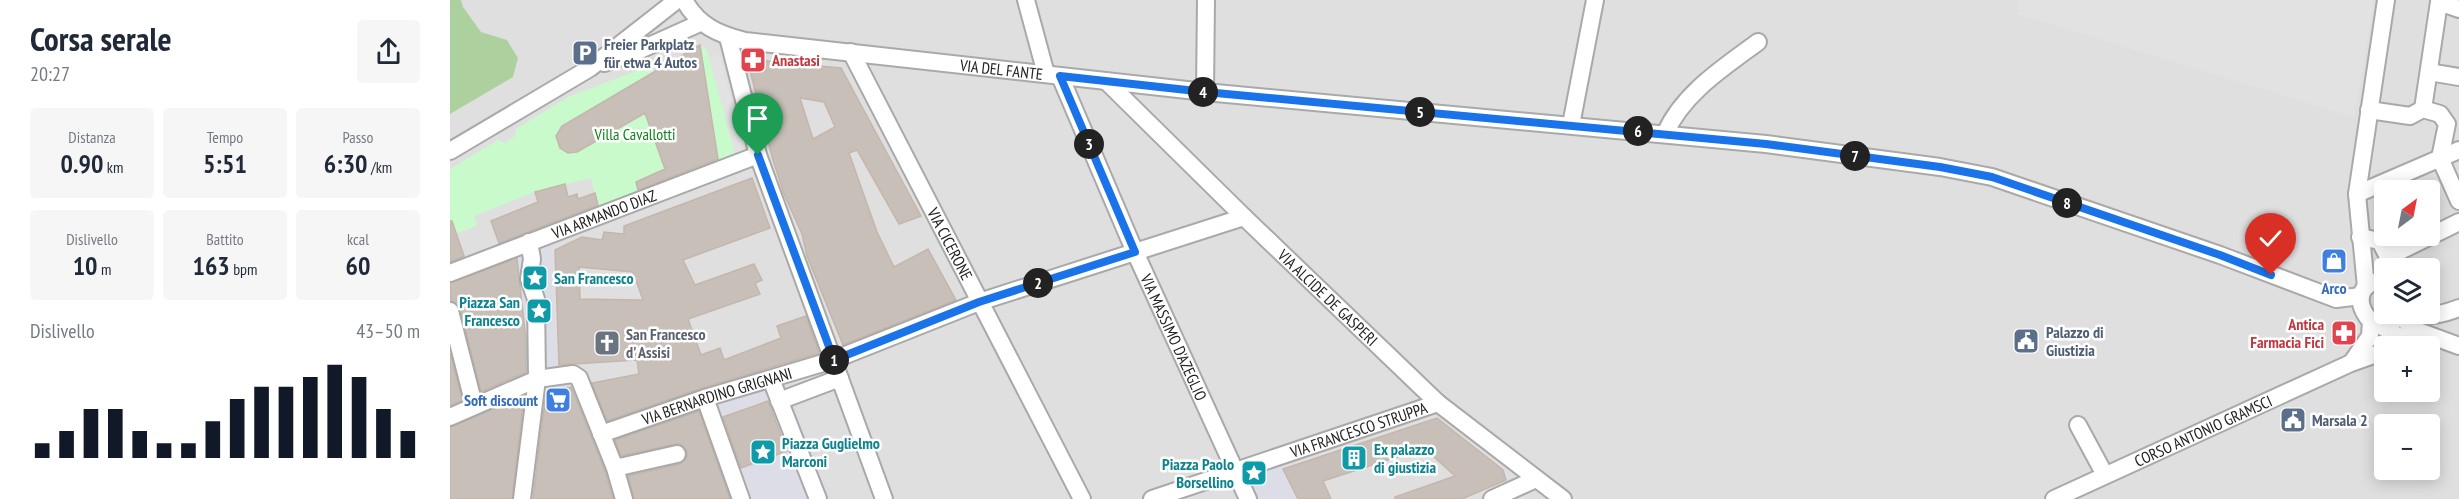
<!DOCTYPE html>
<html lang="it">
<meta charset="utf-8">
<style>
:root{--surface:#fff;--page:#f6f6f7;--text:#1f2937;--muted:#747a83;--accent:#111827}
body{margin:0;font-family:"PT Sans Narrow",sans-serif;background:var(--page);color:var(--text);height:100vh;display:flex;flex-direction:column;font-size:22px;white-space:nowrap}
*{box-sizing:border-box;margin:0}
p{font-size:20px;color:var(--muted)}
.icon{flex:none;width:33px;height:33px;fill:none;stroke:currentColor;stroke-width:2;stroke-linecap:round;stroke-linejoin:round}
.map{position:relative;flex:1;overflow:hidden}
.drawer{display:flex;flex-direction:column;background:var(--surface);width:450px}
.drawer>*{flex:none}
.needle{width:39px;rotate:32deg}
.tools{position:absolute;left:1924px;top:180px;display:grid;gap:12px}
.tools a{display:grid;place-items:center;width:66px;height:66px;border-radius:6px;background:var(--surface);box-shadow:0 3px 15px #0003;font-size:30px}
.pin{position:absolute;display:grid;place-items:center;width:51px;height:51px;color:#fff;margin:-62px -26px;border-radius:50% 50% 50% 0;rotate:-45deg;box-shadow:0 0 6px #0007}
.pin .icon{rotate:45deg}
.km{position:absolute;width:30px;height:30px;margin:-15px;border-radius:50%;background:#222;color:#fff;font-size:16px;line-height:30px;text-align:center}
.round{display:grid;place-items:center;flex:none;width:63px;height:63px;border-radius:6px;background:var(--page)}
.summary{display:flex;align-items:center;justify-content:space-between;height:102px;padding:0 30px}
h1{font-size:33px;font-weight:700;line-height:45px}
.metrics{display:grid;grid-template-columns:repeat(3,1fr);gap:9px;height:102px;padding:6px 30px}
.metrics div{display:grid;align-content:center;border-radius:6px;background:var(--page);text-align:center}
.metrics b{font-size:26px;font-weight:700}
.metrics small{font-size:16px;font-weight:400}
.metrics p{font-size:16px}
.chart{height:168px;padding:12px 30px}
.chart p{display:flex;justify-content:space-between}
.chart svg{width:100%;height:108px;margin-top:6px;stroke:var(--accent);stroke-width:6}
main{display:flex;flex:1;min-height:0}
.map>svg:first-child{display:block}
.residential{fill:#e0dfdf;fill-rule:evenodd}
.forest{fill:#add19e}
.park{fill:#c8facc}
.parking{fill:#e2e2e2}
.plaza{fill:#dddde8}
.building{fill:#c7bfb8;stroke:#c4b6ab;stroke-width:1.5;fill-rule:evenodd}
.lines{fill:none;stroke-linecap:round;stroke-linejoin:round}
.minor-casing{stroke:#a9a9a9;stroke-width:20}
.minor{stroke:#fff;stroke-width:16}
.route-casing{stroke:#fff;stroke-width:12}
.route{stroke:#1a73e8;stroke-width:8}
.labels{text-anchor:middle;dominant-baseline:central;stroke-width:5;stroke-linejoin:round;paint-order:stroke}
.service-label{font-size:16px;font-weight:bold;fill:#4e5e75;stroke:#fff;text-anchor:start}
.health-label{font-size:16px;font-weight:bold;fill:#be3a42;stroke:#fff;text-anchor:start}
.street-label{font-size:16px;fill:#222;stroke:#fff}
.park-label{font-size:16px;fill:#0c8416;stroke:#fff}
.culture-label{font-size:16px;font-weight:bold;fill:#0d838f;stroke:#fff;text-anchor:start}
.shop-label{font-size:16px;font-weight:bold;fill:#366cbe;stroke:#fff}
.worship-label{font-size:16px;font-weight:bold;fill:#5b616d;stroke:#fff;text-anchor:start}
</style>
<main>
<section class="drawer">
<div class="summary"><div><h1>Corsa serale</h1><p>20:27</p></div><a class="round"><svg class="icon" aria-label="share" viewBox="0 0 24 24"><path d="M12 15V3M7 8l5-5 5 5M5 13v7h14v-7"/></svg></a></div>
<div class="metrics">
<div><p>Distanza</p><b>0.90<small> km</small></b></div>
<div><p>Tempo</p><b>5:51</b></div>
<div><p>Passo</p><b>6:30<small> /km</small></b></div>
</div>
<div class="metrics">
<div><p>Dislivello</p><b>10<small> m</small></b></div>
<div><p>Battito</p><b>163<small> bpm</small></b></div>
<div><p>kcal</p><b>60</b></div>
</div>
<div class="chart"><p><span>Dislivello</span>43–50 m</p>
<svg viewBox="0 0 160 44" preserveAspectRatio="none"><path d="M5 44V38M15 44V33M25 44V24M35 44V24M45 44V33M55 44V38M65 44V38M75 44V29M85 44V20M95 44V15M105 44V15M115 44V11M125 44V6M135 44V11M145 44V24M155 44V33"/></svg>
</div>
</section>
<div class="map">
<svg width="2009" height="499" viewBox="0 0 2009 499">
<rect width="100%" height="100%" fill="#f2efe9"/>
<path class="residential" d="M 0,0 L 2009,0 L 2009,499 L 0,499 ZM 1935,190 L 1980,190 L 1980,236 L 1935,236 ZM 1935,268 L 1980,268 L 1980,314 L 1935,314 ZM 1935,346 L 1980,346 L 1980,392 L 1935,392 ZM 1935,424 L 1980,424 L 1980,470 L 1935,470 Z"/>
<path class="forest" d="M 0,0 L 11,0 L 13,7 L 31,32 L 57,40 L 68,58 L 63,77 L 0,114 Z"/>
<path class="park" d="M 250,45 L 257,50 L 286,157 L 149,210 L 141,178 L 85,192 L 24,216 L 27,226 L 0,236 L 0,169 L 48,140 L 55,143 L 65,136 L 66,129 L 118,97 L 199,66 L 204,72 Z"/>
<path class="parking" d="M 1569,0 L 1924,0 L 1904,117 L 1567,14 Z
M 269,54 L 295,152 L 286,157 L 259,57 Z"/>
<path class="plaza" d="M 101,240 L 108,368 L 127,386 L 93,393 L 81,388 L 66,247 Z
M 333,375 L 381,499 L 280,499 L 247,401 Z
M 824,451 L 848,499 L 784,499 L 770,471 Z"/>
<path class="building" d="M 250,45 L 268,159 L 188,190 L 186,182 L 215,169 L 195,113 L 127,152 L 118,153 L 110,148 L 106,136 L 112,126 Z
M 308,60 L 391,68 L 471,216 L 449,224 L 407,150 L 399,153 L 427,232 L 444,267 L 478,249 L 506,300 L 393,345 L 357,256 L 352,234 L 334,194 L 323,160 L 299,67 ZM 350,98 L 374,102 L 385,127 L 363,139 Z
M 302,178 L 320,228 L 233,260 L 245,285 L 304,264 L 312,280 L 305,283 L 310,294 L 238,319 L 251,355 L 270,348 L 274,360 L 331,338 L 327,326 L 356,316 L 369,353 L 252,388 L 157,421 L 142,383 L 189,374 L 187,360 L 109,365 L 105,250 L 132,237 L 152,240 L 154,232 L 174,234 L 174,226 ZM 129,267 L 183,272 L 193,300 L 130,299 Z
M 115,184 L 118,197 L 127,194 L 128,199 L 145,193 L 148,205 L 49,243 L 41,221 L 88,202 L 85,192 Z
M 0,221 L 2,221 L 14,256 L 0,262 Z
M 67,258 L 76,341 L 76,372 L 31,392 L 10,308 L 7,303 L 1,301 L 0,283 Z
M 0,353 L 12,400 L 0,406 Z
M 121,387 L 155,471 L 163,499 L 83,499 L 96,392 Z
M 74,396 L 62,499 L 0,499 L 0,427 Z
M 318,401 L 337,451 L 291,468 L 273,417 Z
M 249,411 L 280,499 L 184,499 L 178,476 L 230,464 L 237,458 L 237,451 L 231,444 L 225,444 L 171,456 L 165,440 Z
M 987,418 L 1053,470 L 1056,480 L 1012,499 L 945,499 L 945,497 L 1005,476 L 974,448 L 873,481 L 881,499 L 848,499 L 833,469 Z"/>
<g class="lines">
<g class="minor-casing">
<g id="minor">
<path id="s1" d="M 234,0 C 248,25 267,34 295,41 L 755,92 L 1316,144 L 1490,167 L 1542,177 L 1770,255 L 1886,299 L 1911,296"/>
<path d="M 576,0 L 596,74"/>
<path d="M 278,37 L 308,155 L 434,499"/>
<path id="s2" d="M 401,52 L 632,499"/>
<path d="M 154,63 L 190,50 L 250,23"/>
<path d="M 1979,72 L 2009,77"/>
<path id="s3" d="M 610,76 L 685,252 L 798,499"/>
<path id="s4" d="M 656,81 L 794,217 L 988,403 L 1113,499"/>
<path d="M 755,92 L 756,0"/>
<path d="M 1973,109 L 1989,2 L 2009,9"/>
<path d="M 1919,110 L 1960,116 L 1973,109 L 1990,114 L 1997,124 L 1990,158 L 2009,201"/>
<path d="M 1121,125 L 1145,0"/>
<path d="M 1215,134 C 1232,94 1274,67 1308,42"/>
<path d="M 0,151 L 140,68 L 227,0"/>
<path d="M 1907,194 L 2009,150"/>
<path d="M 1910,237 L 1930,241 L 1938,257 L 2009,222"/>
<path id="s5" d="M 0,273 L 308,155"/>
<path d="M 1935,281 C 1886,280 1922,352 1951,314"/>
<path d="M 1916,287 L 1907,194 L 1936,0"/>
<path d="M 0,311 L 24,405"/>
<path d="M 1952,314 L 1960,328 L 2009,346"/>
<path d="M 1965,314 C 1979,318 1996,313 2009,308"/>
<path d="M 1926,323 L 1958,342 L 1977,346"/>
<path d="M 1902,362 L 1920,336 L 1921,321"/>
<path d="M 321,379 L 368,499"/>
<path d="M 255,398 L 291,499"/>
<path d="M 329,401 L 390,378"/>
<path d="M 0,417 L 87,379 L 86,299 L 79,279 L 82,259 L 79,242"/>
<path d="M 1628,425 L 1655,475"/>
<path id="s6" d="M 151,434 L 255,398 L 383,360 L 529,302 L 794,217"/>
<path d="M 165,468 L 227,454"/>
<path d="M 72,499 L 87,379 L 123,374 L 129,378 L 165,468 L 174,499"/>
<path id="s7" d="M 702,499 L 988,403"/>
<path d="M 1042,499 L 1086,479"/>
<path id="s8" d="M 1604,499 L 1901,363 L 1935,351"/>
</g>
</g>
<use href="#minor" class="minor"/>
</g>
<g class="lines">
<g class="route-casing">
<path id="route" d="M 308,155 L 384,360 L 529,302 L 685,252 L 610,76 L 755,92 L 1316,144 L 1490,167 L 1542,177 L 1770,255 L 1821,275"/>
</g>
<use href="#route" class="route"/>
</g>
<defs>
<g id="parking-square" transform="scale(1.35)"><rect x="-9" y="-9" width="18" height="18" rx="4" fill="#5c6f8a" stroke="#fff"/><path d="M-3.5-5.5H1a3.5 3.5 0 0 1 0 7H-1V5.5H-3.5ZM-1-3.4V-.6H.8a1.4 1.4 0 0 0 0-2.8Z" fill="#fff"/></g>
<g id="pharmacy-square" transform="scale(1.35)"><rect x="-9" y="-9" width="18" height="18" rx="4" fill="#e0444e" stroke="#fff"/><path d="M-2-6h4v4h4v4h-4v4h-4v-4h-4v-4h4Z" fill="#fff"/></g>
<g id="shop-square" transform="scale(1.35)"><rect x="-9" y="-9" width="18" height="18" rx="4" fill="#3f7fe0" stroke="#fff"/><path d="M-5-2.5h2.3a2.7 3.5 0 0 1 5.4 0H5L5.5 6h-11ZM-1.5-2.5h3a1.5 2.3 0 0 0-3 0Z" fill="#fff"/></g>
<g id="sight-square" transform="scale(1.35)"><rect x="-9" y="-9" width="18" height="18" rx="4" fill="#0f9aa8" stroke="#fff"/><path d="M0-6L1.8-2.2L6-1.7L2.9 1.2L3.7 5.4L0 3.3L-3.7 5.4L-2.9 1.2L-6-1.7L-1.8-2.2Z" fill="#fff"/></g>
<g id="civic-square" transform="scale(1.35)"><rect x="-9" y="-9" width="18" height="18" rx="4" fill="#5c6f8a" stroke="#fff"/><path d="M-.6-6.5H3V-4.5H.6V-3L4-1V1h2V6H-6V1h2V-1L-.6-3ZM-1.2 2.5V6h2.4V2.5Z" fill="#fff"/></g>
<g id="church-square" transform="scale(1.35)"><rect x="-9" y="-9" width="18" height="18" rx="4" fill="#6b7280" stroke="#fff"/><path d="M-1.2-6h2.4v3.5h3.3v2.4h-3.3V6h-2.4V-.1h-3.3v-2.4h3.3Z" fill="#fff"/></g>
<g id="supermarket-square" transform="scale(1.35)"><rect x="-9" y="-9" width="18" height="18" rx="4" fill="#3f7fe0" stroke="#fff"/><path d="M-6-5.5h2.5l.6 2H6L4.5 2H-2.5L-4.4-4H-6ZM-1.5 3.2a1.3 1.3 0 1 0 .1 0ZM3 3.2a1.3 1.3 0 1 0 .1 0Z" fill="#fff"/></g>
<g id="building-square" transform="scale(1.35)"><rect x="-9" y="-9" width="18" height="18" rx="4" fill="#0f9aa8" stroke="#fff"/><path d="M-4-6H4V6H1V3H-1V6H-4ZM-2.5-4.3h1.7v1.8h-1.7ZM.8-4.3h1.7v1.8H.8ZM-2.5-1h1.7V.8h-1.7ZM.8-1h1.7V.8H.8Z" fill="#fff"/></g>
</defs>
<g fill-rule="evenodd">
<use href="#parking-square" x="135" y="53"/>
<use href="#pharmacy-square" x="303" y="60"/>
<use href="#shop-square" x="1884" y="261"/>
<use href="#sight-square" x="85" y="278"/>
<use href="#sight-square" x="89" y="311"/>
<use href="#pharmacy-square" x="1894" y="333"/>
<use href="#civic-square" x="1576" y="341"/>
<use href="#church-square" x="157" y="343"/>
<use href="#supermarket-square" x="108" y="400"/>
<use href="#civic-square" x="1843" y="420"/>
<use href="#sight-square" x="313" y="452"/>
<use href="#building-square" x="904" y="458"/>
<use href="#sight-square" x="804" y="473"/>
</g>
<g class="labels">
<g class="service-label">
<text x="154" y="44">Freier Parkplatz<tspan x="154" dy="18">für etwa 4 Autos</tspan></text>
<text x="1596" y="332">Palazzo di<tspan x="1596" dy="18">Giustizia</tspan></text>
<text x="1862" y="420">Marsala 2</text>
</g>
<g class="health-label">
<text x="322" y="60">Anastasi</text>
<text x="1874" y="324" text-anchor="end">Antica<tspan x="1874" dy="18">Farmacia Fici</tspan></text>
</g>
<g class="street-label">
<text stroke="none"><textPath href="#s1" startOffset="334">VIA DEL FANTE</textPath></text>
<text stroke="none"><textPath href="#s5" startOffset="165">VIA ARMANDO DIAZ</textPath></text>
<text stroke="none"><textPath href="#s2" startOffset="216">VIA CICERONE</textPath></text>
<text stroke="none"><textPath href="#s4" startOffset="310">VIA ALCIDE DE GASPERI</textPath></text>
<text stroke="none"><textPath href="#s3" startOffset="285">VIA MASSIMO D'AZEGLIO</textPath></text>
<text stroke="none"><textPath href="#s6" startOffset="122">VIA BERNARDINO GRIGNANI</textPath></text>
<text stroke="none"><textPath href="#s7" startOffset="218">VIA FRANCESCO STRUPPA</textPath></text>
<text stroke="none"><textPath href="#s8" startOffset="164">CORSO ANTONIO GRAMSCI</textPath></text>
</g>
<g class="park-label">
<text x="185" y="134">Villa Cavallotti</text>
</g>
<g class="culture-label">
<text x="104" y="278">San Francesco</text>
<text x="70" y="302" text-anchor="end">Piazza San<tspan x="70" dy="18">Francesco</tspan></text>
<text x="332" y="443">Piazza Guglielmo<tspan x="332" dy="18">Marconi</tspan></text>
<text x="924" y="449">Ex palazzo<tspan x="924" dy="18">di giustizia</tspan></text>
<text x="784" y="464" text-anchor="end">Piazza Paolo<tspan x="784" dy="18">Borsellino</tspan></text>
</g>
<g class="shop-label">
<text x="1884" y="288">Arco</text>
<text x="88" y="400" text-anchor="end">Soft discount</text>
</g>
<g class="worship-label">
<text x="176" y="334">San Francesco<tspan x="176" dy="18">d' Assisi</tspan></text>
</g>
</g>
</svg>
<div class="tools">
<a><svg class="needle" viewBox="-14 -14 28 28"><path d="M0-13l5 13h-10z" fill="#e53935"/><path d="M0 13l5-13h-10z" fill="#747a83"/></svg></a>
<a><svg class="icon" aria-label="layers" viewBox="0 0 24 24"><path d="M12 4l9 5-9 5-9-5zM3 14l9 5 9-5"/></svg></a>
<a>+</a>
<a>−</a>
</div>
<div class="pin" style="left:308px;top:155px;background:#1e9e55"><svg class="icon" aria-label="arrive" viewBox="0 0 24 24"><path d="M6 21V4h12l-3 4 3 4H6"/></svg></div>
<div class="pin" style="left:1821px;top:275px;background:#d93025"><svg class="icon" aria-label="check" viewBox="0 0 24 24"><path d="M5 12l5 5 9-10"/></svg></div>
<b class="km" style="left:384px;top:360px">1</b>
<b class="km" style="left:588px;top:283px">2</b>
<b class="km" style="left:639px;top:144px">3</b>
<b class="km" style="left:753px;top:92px">4</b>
<b class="km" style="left:970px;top:112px">5</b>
<b class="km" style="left:1188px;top:131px">6</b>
<b class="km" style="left:1405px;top:156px">7</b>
<b class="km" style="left:1617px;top:203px">8</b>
</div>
</main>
